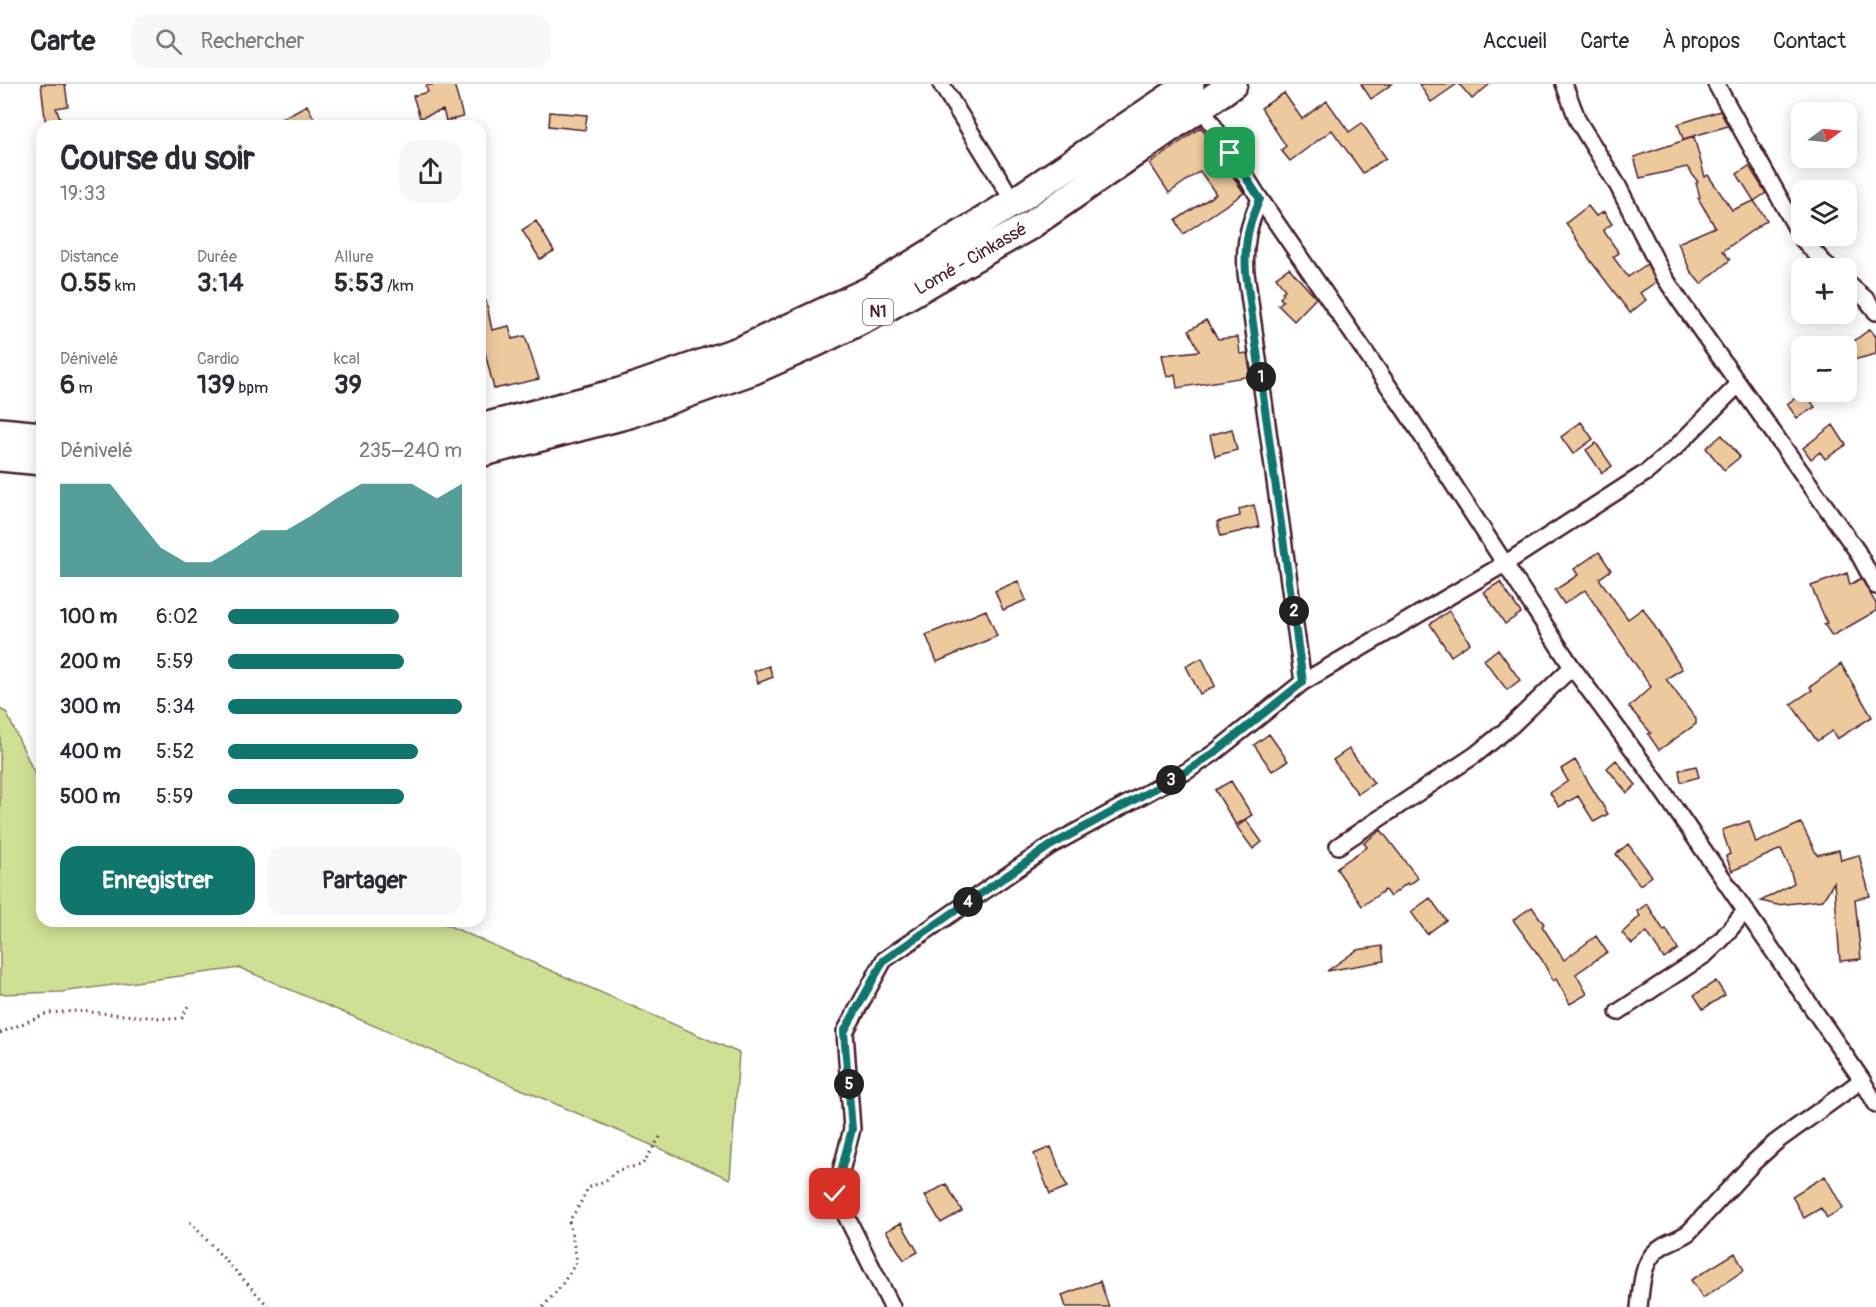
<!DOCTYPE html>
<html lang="fr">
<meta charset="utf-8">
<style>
:root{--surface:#fff;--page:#f7f7f7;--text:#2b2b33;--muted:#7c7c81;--line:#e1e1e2;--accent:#0f766e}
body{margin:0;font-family:Pangolin,sans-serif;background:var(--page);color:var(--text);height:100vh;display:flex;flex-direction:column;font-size:22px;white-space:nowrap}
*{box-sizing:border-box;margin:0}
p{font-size:20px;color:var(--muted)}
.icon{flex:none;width:33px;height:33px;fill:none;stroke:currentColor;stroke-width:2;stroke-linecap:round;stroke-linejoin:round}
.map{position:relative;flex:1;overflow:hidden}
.drawer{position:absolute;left:36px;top:36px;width:450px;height:807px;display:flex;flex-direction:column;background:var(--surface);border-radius:18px;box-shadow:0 3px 15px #0003}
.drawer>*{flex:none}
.needle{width:39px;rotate:75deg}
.fabs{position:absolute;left:1791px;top:18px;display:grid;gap:12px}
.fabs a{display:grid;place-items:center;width:66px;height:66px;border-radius:12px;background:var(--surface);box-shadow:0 3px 15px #0003;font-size:30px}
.pin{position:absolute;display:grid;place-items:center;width:51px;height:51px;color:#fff;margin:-26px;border-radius:12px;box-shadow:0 3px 9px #0006}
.km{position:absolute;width:30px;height:30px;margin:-15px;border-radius:50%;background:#222;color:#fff;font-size:16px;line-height:30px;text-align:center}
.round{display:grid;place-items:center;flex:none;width:63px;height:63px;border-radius:18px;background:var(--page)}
.summary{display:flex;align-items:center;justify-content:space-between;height:102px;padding:0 24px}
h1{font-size:33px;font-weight:800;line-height:45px}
.stats{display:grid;grid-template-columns:repeat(3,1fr);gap:9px;height:102px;padding:6px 24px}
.stats div{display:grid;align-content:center}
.stats b{font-size:26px;font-weight:800}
.stats small{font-size:16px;font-weight:400}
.stats p{font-size:16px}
.chart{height:168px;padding:12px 24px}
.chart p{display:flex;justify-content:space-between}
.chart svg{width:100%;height:108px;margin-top:6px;fill:var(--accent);opacity:.7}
.action{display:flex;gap:12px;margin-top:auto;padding:12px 24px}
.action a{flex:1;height:69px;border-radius:18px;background:var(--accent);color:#fff;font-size:24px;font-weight:800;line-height:69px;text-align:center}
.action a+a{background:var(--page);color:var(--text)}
ul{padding:0 24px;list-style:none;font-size:20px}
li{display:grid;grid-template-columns:96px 72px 1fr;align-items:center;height:45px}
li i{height:15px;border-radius:8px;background:var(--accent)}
header{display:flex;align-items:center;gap:36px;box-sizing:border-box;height:84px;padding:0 30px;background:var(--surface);border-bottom:2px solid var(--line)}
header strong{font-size:28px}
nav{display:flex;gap:33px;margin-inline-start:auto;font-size:21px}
.search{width:420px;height:54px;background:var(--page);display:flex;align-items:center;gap:15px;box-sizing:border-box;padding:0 21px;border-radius:18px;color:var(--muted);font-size:22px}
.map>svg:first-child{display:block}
.green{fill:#cee094;stroke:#8c8060;stroke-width:1.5}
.building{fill:#edc99e;stroke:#4a1f2b;stroke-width:1.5}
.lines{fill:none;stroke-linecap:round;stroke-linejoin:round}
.street-casing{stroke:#4a1f2b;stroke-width:20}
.highway-casing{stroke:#4a1f2b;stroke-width:32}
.path{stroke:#4a1f2b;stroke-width:3;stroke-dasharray:1.5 4.5;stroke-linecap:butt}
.street{stroke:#fff;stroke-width:15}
.highway{stroke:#fff;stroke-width:27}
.route-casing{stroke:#fff;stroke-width:12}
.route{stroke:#0f766e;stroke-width:8}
.labels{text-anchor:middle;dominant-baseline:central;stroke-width:4.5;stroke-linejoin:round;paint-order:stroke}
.shield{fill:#fff;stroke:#80626b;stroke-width:1.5}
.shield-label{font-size:16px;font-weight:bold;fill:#4a1f2b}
.street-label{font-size:18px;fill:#4a1f2b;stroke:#fff}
</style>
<header>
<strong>Carte</strong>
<div class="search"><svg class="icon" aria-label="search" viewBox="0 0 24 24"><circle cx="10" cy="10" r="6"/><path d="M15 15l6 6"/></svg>Rechercher</div>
<nav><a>Accueil</a><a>Carte</a><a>À propos</a><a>Contact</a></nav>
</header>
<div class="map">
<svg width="1876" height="1223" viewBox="0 0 1876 1223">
<rect width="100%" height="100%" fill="#fff"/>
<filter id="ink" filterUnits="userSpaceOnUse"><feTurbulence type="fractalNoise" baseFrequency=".0167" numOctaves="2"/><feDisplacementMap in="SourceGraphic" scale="12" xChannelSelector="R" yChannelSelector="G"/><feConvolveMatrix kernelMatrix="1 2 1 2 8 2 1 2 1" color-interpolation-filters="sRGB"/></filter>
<g filter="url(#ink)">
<path class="green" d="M 0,625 L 6,628 L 42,705 L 42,837 L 438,837 L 739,969 L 730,1095 L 240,884 L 61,908 L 0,910 Z"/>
<path class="building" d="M 41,0 L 65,0 L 68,22 L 56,24 L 63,42 L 46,42 Z
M 435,0 L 454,0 L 463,33 L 446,37 L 443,26 L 420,34 L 413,12 L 428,8 L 426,2 Z
M 1361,0 L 1392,0 L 1371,15 Z
M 1419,0 L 1457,0 L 1431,18 Z
M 1459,0 L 1490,0 L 1472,15 Z
M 1284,9 L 1302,35 L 1327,17 L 1349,48 L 1362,39 L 1386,74 L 1363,89 L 1332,46 L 1290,77 L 1281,66 L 1286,62 L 1261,24 Z
M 307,21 L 318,42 L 268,42 Z
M 1720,27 L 1728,42 L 1683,55 L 1678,40 Z
M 550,28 L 587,31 L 585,46 L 549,42 Z
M 1201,43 L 1244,109 L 1183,150 L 1176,136 L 1216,110 L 1200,87 L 1169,109 L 1150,80 Z
M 1694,53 L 1705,93 L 1708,91 L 1732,126 L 1754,117 L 1767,136 L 1723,167 L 1730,176 L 1701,200 L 1691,188 L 1678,159 L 1715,143 L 1698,114 L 1700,113 L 1696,99 L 1698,98 L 1687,83 L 1640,94 L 1634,73 Z
M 1749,82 L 1766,109 L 1754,117 L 1737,90 Z
M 1588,122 L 1596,132 L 1604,128 L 1612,140 L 1603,146 L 1619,169 L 1613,173 L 1628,193 L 1647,180 L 1656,198 L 1640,209 L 1646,216 L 1630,229 L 1590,176 L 1566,139 Z
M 536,137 L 554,167 L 540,175 L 522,146 Z
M 1289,184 L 1316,214 L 1294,237 L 1278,221 L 1283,217 L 1280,214 L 1284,210 L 1282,208 L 1285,206 L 1276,193 Z
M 486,217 L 492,246 L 509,242 L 512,255 L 525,252 L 539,295 L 494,305 L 485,269 L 480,270 L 480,218 Z
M 1206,236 L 1218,255 L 1238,253 L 1240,270 L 1247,269 L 1251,292 L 1177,304 L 1175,290 L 1167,293 L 1162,271 L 1199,267 L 1189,246 Z
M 1870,245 L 1876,253 L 1876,270 L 1846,278 L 1846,259 L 1854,257 Z
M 1804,308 L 1815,323 L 1797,334 L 1787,320 Z
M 1581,338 L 1593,355 L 1573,370 L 1561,353 Z
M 1833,341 L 1846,361 L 1825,375 L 1820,368 L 1811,375 L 1803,364 Z
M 1232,345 L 1237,366 L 1215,372 L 1210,351 Z
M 1722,351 L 1740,373 L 1724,386 L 1706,364 Z
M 1596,359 L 1612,382 L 1602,389 L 1586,366 Z
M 1254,421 L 1259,443 L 1221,452 L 1217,438 L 1240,432 L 1239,425 Z
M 1599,468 L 1611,486 L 1600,494 L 1600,496 L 1628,535 L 1643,524 L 1682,585 L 1666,595 L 1696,635 L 1696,640 L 1659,666 L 1648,650 L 1651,649 L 1629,623 L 1651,603 L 1585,506 L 1564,520 L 1555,506 L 1578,491 L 1574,485 Z
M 1847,489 L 1850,501 L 1861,494 L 1876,520 L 1876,527 L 1832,552 L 1824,540 L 1827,539 L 1811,502 Z
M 1018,497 L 1026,516 L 1003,526 L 995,507 Z
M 1500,498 L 1521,529 L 1505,540 L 1484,508 Z
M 986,526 L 997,552 L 937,578 L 926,551 Z
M 1449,527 L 1470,559 L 1451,572 L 1430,540 Z
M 1498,565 L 1520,596 L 1507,606 L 1484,576 Z
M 1202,574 L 1215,602 L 1200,610 L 1186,582 Z
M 1841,580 L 1872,633 L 1837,655 L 1832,647 L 1817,657 L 1791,620 L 1812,606 L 1810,603 Z
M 769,582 L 773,593 L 758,599 L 754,587 Z
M 1269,650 L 1288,677 L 1272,687 L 1254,661 Z
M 1349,665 L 1374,699 L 1358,710 L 1333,676 Z
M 1575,676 L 1608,730 L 1594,738 L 1578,712 L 1559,723 L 1550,709 L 1568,697 L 1561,685 Z
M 1616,676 L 1636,701 L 1627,709 L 1607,684 Z
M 1696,682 L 1699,693 L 1681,698 L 1679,686 Z
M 1231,697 L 1252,731 L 1236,741 L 1215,706 Z
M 1246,736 L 1262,758 L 1253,765 L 1237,743 Z
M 1749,737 L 1756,759 L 1801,739 L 1817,771 L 1839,766 L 1841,776 L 1859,771 L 1870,812 L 1855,815 L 1861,875 L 1840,877 L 1834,798 L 1823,816 L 1777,821 L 1761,817 L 1794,799 L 1789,782 L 1781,765 L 1732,787 L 1726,772 L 1730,770 L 1722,746 Z
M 1381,746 L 1418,794 L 1409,801 L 1407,799 L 1390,813 L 1385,806 L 1362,822 L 1336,784 L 1367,763 L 1364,759 Z
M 1628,760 L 1652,792 L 1640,801 L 1616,770 Z
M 1430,814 L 1446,836 L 1427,850 L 1411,828 Z
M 1647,820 L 1664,847 L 1666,845 L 1678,865 L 1664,875 L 1647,848 L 1632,860 L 1622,849 L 1640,832 L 1637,827 Z
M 1532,823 L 1544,840 L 1542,842 L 1564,876 L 1596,852 L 1607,868 L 1576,890 L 1587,910 L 1570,920 L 1556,895 L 1553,897 L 1542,876 L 1513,836 Z
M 1382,862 L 1384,877 L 1327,887 L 1357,866 Z
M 1716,897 L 1725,911 L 1703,925 L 1694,911 Z
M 1051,1063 L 1067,1103 L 1050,1110 L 1034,1070 Z
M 1825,1092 L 1843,1124 L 1827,1134 L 1821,1124 L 1804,1134 L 1792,1112 Z
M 946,1100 L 962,1127 L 941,1139 L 925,1112 Z
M 901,1139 L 918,1168 L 904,1176 L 886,1147 Z
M 1735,1169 L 1744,1186 L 1703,1214 L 1691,1196 Z
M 1100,1197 L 1109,1223 L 1066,1223 L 1062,1211 Z"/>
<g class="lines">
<g class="street-casing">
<path id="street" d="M 941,0 L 1014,118
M 1564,0 L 1578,37 L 1618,102 L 1663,191 L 1680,217 L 1857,467 L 1876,502
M 1716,0 L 1803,156 L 1829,184
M 1201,22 L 1260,115 L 1407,329 L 1572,583 L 1651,690 L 1862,996 L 1876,1020
M 1260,115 C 1248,142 1244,159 1246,189 L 1303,598
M 1846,198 L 1867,216 L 1876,228
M 1338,762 L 1475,671 L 1511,642 L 1572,583
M 1618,928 L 1705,871 L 1721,856 L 1746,826
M 892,1223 L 835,1110 L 852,1045 L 845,948 L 884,876 L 1050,762 L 1187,687 L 1214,669 L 1303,598 L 1506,479 L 1647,388 L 1675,364 L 1738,301
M 1639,1223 C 1642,1200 1641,1174 1664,1161 C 1673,1156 1681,1154 1689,1148 L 1754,1078 L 1776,1058 L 1862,996"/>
</g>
<g class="highway-casing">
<path id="highway" d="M 480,344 L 620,308 L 744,265 L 871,206 L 1014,118 L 1190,0
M 0,348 L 42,352
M 480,369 L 629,330 L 754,286 L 817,258 L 882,226 L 1029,142 L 1233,0
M 0,373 L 42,377"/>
</g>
<path class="path" d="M 0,949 L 48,929 L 77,927 L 172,935 L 182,934 L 188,922
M 190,1138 L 269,1223
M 543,1223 L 561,1202 L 577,1177 L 569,1137 L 579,1122 L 588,1104 L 606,1096 L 618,1086 L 642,1081 L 662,1050"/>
<use href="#street" class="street"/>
<use href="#highway" class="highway"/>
</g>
</g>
<g class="lines" filter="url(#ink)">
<g class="route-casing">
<path id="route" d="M 835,1110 L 852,1045 L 844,948 L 884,876 L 1050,762 L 1187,687 L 1214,669 L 1303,598 L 1246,189 C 1244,159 1248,142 1260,115 L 1230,69"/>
</g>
<use href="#route" class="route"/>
</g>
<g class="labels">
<rect class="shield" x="863" y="215" width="30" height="26" rx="4.5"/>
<g class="shield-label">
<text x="878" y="228">N1</text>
</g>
<g class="street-label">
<text transform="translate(971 175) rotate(-30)">Lomé - Cinkassé</text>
</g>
</g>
</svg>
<div class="fabs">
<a><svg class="needle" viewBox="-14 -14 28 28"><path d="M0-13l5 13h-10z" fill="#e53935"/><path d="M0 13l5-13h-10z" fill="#7c7c81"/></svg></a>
<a><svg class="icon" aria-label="layers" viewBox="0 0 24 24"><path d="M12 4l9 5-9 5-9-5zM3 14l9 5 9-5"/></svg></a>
<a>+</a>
<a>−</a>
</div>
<div class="pin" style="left:1230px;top:69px;background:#1e9e55"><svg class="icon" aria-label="arrive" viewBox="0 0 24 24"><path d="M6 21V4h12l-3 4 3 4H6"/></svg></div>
<div class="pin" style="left:835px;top:1110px;background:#d93025"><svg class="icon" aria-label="check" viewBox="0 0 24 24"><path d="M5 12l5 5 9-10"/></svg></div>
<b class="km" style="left:1261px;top:293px">1</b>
<b class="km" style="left:1294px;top:527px">2</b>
<b class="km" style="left:1171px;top:696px">3</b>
<b class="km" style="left:968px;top:818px">4</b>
<b class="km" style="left:849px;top:1000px">5</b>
<section class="drawer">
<div class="summary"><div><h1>Course du soir</h1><p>19:33</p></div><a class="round"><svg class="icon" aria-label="share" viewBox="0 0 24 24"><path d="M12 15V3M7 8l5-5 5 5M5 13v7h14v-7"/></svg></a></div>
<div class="stats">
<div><p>Distance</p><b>0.55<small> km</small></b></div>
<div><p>Durée</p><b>3:14</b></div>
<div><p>Allure</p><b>5:53<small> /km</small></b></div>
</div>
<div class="stats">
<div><p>Dénivelé</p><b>6<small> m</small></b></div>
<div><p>Cardio</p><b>139<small> bpm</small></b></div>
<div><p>kcal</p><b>39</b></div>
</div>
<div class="chart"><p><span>Dénivelé</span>235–240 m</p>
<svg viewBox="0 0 160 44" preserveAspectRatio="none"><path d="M0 44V6L10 6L20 6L30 19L40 32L50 38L60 38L70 32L80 25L90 25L100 19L110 12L120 6L130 6L140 6L150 12L160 6V44z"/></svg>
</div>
<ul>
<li><b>100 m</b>6:02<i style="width:73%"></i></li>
<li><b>200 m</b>5:59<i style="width:75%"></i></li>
<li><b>300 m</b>5:34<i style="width:100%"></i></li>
<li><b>400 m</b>5:52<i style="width:81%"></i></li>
<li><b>500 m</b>5:59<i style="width:75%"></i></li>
</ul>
<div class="action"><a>Enregistrer</a><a>Partager</a></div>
</section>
</div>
